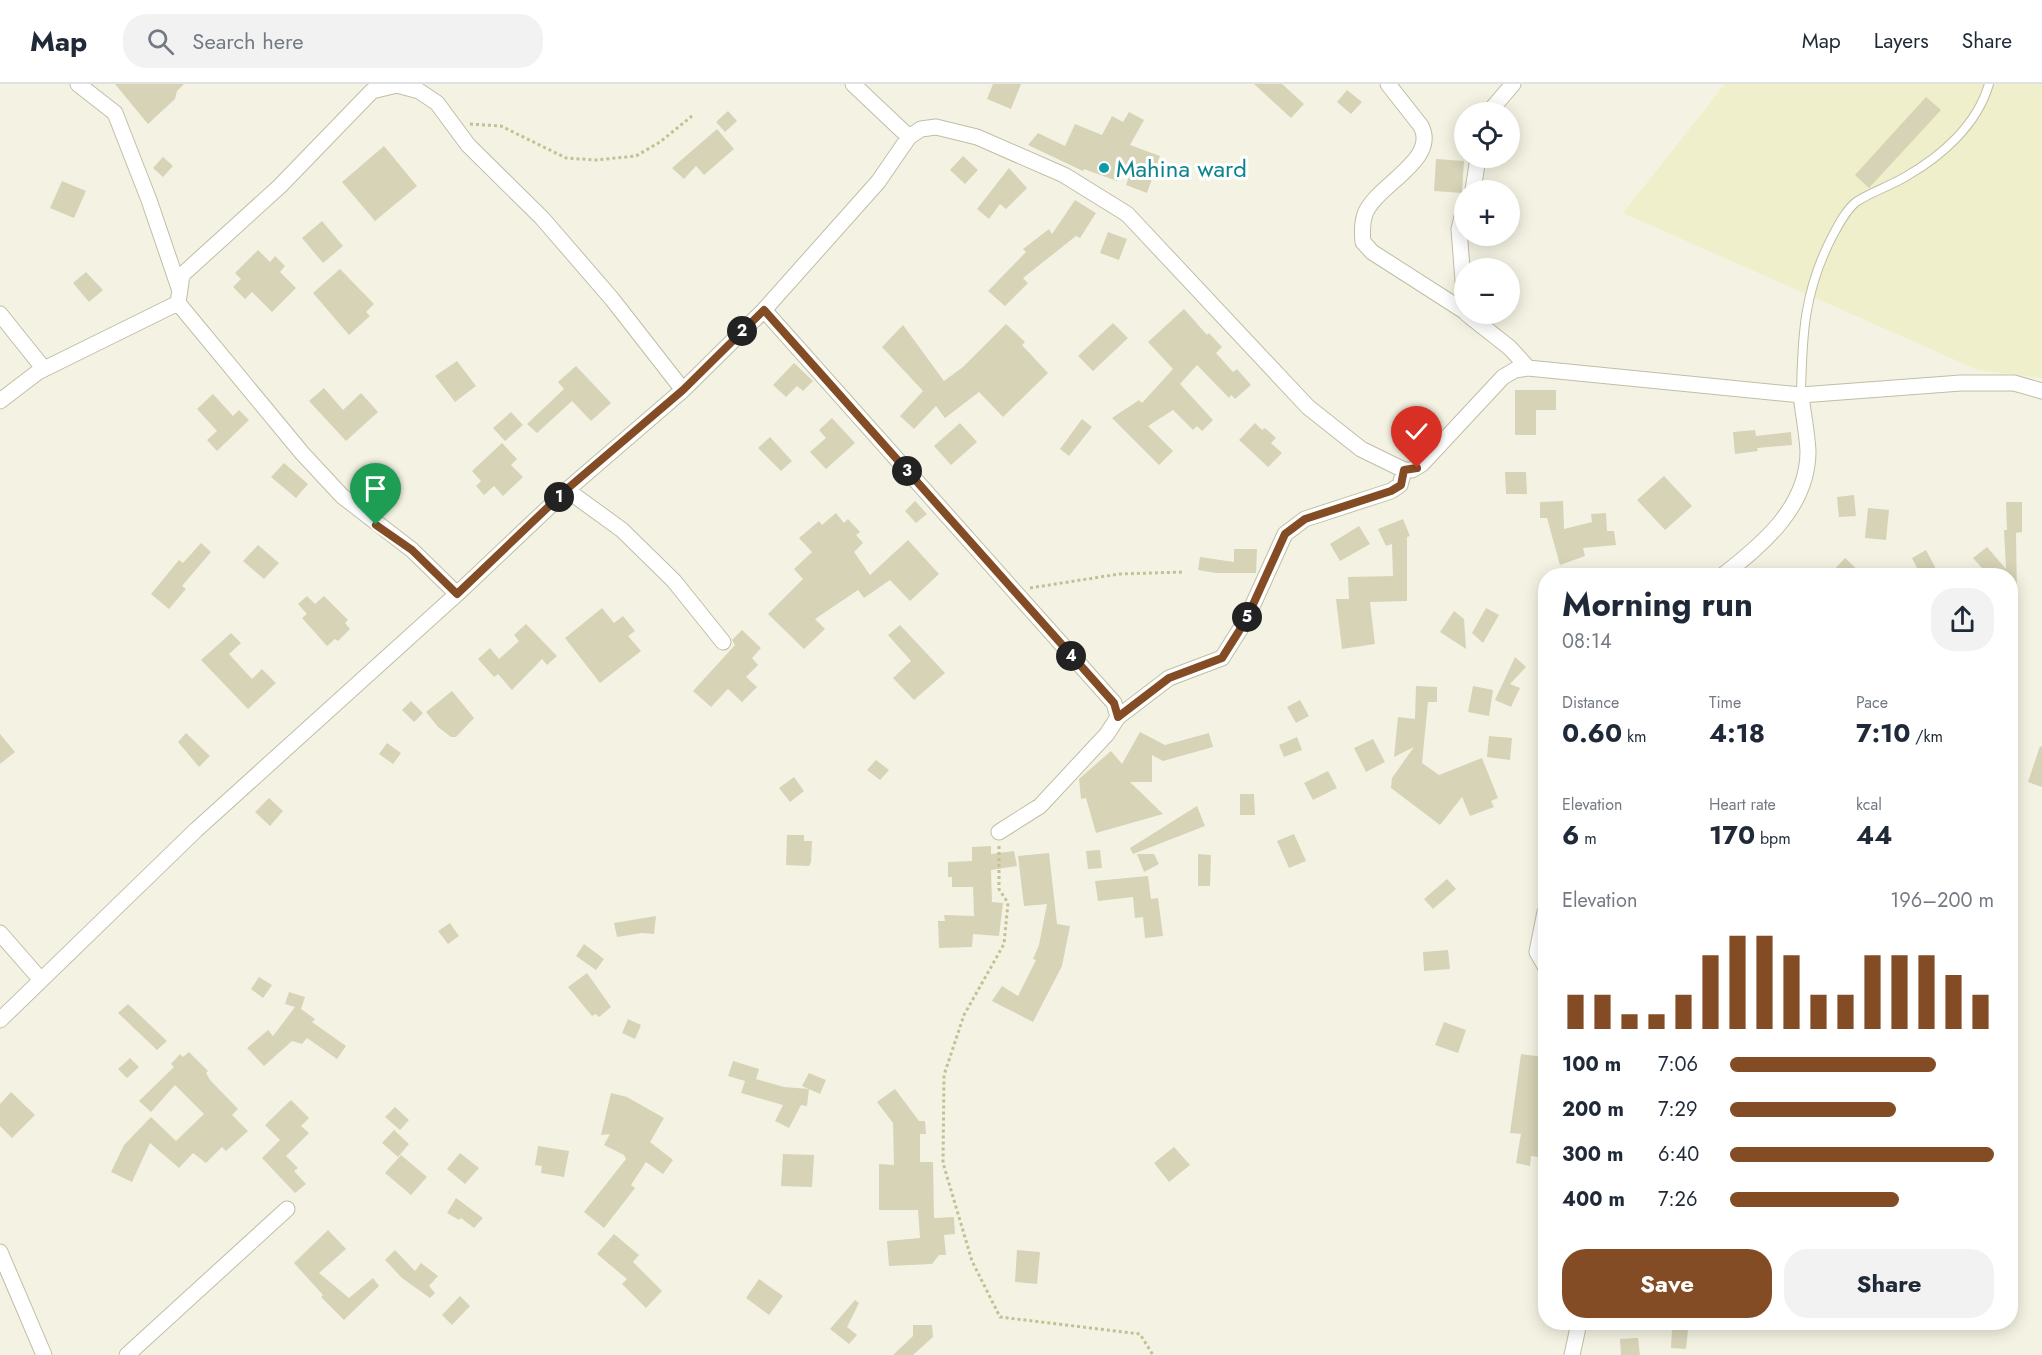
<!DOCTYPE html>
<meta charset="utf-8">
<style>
:root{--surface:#fff;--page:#f2f2f3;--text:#1f2937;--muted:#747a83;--line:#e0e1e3;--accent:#844c25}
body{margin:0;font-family:Jost,sans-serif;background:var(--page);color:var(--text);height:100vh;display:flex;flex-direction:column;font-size:22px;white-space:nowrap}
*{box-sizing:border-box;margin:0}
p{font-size:20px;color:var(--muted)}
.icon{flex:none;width:33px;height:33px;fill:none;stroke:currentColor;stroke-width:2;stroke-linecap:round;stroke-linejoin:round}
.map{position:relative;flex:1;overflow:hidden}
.panel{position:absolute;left:1538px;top:484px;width:480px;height:762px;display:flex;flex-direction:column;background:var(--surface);border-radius:24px;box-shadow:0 3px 15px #0003}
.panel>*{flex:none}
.tools{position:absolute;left:1454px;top:18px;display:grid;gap:12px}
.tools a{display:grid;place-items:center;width:66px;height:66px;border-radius:50%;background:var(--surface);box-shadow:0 3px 15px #0003;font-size:30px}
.pin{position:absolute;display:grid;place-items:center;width:51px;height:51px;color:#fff;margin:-62px -26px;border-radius:50% 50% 50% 0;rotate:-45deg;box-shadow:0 0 6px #0007}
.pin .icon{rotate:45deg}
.km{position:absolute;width:30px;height:30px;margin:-15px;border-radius:50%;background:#222;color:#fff;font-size:16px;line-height:30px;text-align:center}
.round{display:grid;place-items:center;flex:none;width:63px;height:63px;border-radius:24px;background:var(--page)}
.overview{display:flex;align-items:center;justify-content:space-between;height:102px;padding:0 24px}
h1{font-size:33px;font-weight:700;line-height:45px}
.metrics{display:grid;grid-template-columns:repeat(3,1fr);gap:9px;height:102px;padding:6px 24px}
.metrics div{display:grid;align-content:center}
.metrics b{font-size:26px;font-weight:700}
.metrics small{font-size:16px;font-weight:400}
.metrics p{font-size:16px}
.chart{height:168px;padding:12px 24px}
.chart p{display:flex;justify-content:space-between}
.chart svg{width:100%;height:108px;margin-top:6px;stroke:var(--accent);stroke-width:6}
.primary-button{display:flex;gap:12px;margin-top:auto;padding:12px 24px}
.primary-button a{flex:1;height:69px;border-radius:24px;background:var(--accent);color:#fff;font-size:24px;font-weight:700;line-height:69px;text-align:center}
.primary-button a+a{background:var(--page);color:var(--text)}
ul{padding:0 24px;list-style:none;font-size:20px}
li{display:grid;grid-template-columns:96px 72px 1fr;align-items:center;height:45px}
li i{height:15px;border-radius:8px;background:var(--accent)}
header{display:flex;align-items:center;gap:36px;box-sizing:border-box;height:84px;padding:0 30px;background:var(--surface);border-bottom:2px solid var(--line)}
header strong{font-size:28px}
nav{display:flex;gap:33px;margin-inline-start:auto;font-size:21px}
.search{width:420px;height:54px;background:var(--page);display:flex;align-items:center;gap:15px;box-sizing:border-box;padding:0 21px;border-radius:24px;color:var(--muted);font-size:22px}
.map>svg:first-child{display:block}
.education{fill:#efefcb}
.building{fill:#d6d3b7}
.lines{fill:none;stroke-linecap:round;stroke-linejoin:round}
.lane-casing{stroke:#c0bea4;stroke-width:10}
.street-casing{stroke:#c0bea4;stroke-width:17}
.path{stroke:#c3c094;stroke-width:3;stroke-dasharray:3 3;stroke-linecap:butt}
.lane{stroke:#fff;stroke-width:8}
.street{stroke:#fff;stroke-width:15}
.route-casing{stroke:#fff;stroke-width:12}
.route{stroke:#844c25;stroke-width:8}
.culture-dot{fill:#0f9aa8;stroke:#fff;stroke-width:2}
.labels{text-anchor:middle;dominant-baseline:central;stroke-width:6;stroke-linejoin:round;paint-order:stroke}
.culture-label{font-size:24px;fill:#0d838f;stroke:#fff;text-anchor:start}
</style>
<header>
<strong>Map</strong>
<div class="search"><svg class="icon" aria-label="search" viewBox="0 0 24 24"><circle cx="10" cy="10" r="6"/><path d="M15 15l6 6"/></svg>Search here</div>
<nav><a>Map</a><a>Layers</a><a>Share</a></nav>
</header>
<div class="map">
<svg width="2042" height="1271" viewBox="0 0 2042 1271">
<rect width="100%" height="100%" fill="#f4f3e3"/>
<path class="education" d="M 1725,0 L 2042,0 L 2042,294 L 1978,286 L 1623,129 Z"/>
<path class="building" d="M 115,0 L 184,0 L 177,7 L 175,15 L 148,40 Z
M 993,0 L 1021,0 L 1011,25 L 987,15 Z
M 1254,0 L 1282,0 L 1304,20 L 1291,34 Z
M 1347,6 L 1362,18 L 1351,30 L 1337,18 Z
M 1926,13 L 1941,26 L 1869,104 L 1855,91 Z
M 728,27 L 737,37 L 725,48 L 716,38 Z
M 1129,28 L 1144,36 L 1130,61 L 1160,72 L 1147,109 L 1126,101 L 1132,84 L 1127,82 L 1117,97 L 1084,85 L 1083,87 L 1028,61 L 1038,49 L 1065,62 L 1075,40 L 1102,51 L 1112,32 L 1123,38 Z
M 717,45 L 734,65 L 704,91 L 696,82 L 684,95 L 672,84 Z
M 384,62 L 417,102 L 375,137 L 342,98 Z
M 963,72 L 978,86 L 965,100 L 950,86 Z
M 163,73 L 173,82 L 163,93 L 153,84 Z
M 1436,75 L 1464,77 L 1462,109 L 1434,107 Z
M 1009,84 L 1027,104 L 1006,125 L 1000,120 L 989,135 L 977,125 Z
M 62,97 L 86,107 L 74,134 L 50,124 Z
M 1075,116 L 1096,129 L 1080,154 L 1076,152 L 1023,194 L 1028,199 L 1005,222 L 988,207 L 1026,168 L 1023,165 L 1049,145 L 1052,150 Z
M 322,137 L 343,162 L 323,179 L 302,154 Z
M 1108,148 L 1127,155 L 1119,176 L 1100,169 Z
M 258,166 L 270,178 L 275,172 L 285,182 L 280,188 L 296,204 L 272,228 L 252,208 L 245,215 L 233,203 L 241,195 L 235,189 Z
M 340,185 L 374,220 L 366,228 L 370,232 L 349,251 L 313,209 Z
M 86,188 L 103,206 L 89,218 L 73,199 Z
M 1184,225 L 1207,251 L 1209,249 L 1222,263 L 1216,269 L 1233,288 L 1237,285 L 1251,301 L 1235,315 L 1231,311 L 1229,314 L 1197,281 L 1180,300 L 1213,336 L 1202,347 L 1197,342 L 1193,346 L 1173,326 L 1148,342 L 1173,367 L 1159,381 L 1112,334 L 1139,316 L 1142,319 L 1173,285 L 1148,258 Z
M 1113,239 L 1128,254 L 1093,287 L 1078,272 Z
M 1006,240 L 1025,258 L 1022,261 L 1048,289 L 1003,333 L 979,308 L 945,334 L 936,322 L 914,345 L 900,332 L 923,307 L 882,263 L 903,241 L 944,297 L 963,283 Z
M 457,277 L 476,302 L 455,318 L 435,292 Z
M 794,279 L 813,297 L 803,307 L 797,302 L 786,313 L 773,301 Z
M 576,282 L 611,319 L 591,337 L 572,317 L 537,349 L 527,340 L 564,305 L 558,298 Z
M 324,304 L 343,326 L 361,309 L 378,328 L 346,357 L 309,317 Z
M 1515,306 L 1556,306 L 1556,326 L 1536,326 L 1536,351 L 1515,351 Z
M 213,310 L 233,332 L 239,326 L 249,336 L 217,367 L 207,356 L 217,347 L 197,325 Z
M 511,328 L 523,341 L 505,357 L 493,344 Z
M 832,334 L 855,359 L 826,385 L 810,368 L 826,354 L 819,346 Z
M 1082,335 L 1092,343 L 1069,372 L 1060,365 Z
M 960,339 L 977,358 L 951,381 L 934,362 Z
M 1255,339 L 1262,346 L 1265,344 L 1276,354 L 1271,359 L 1282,369 L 1268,383 L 1239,356 Z
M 1755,346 L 1756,352 L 1791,348 L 1792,361 L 1757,364 L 1758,367 L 1735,370 L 1733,348 Z
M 770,353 L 792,377 L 781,387 L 758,364 Z
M 502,359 L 517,375 L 511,381 L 523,393 L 503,412 L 494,402 L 484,411 L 476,402 L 481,397 L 472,387 Z
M 284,379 L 308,400 L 296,414 L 271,393 Z
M 1505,388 L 1526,388 L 1527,410 L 1506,410 Z
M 1664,392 L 1692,422 L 1665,446 L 1637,416 Z
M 1854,411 L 1856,432 L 1839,433 L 1837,413 Z
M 915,417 L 927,430 L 916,439 L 905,427 Z
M 1563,417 L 1564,445 L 1592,438 L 1591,430 L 1606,429 L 1607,447 L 1614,447 L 1616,461 L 1583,464 L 1585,472 L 1560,481 L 1547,434 L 1540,434 L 1540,418 Z
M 2006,418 L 2022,418 L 2022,448 L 2016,449 L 2017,514 L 2010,514 L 2010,492 L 1989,492 L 1973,474 L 1987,463 L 2006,485 L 2004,446 L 2007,446 Z
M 1868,424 L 1889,426 L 1886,456 L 1865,454 Z
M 836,429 L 844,439 L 848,435 L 860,448 L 856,451 L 863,459 L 854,468 L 870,491 L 908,456 L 939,490 L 910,517 L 890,496 L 864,514 L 858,506 L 815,535 L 825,545 L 804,565 L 768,530 L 803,495 L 794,485 L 812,468 L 799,454 L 819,437 L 822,441 Z
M 1403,435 L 1410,452 L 1407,453 L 1407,517 L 1370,518 L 1375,560 L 1342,565 L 1336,515 L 1349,515 L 1348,493 L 1393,492 L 1392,460 L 1386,462 L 1378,445 Z
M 1359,442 L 1370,460 L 1340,477 L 1330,460 Z
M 201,459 L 211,468 L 182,502 L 186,505 L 169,525 L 151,510 L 179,476 L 183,479 Z
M 258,461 L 279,479 L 264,495 L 243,477 Z
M 1234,465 L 1257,465 L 1256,489 L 1216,489 L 1198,486 L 1200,473 L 1234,478 Z
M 1926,466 L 1936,485 L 1921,492 L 1912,474 Z
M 1845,474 L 1864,492 L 1828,492 Z
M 307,512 L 315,520 L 324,512 L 348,536 L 345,539 L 350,545 L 338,557 L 335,555 L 327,562 L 302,534 L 307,530 L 298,520 Z
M 602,524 L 614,539 L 623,532 L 635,547 L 628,552 L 641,567 L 600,599 L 565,554 Z
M 1486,524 L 1499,531 L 1483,559 L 1472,549 Z
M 1454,527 L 1464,535 L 1466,565 L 1440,548 Z
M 526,540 L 557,572 L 547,581 L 542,575 L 512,606 L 498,590 L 494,593 L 478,575 L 490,564 L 499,575 L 519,557 L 514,551 Z
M 900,541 L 945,589 L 914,616 L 893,594 L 911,577 L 888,551 Z
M 742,546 L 761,564 L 752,574 L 758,581 L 746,593 L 757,603 L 742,618 L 728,605 L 711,623 L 693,607 L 735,561 L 732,556 Z
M 231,549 L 241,559 L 229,570 L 252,595 L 262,585 L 276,599 L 248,625 L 201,576 Z
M 1515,573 L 1526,583 L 1510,600 L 1520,604 L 1511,623 L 1495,616 Z
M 1416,602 L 1437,603 L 1437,618 L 1428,618 L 1422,679 L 1439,691 L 1482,674 L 1498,714 L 1491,717 L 1494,723 L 1470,732 L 1462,713 L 1440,741 L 1391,704 L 1392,694 L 1414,663 L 1394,673 L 1398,633 L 1415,635 Z
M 1473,602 L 1493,606 L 1489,632 L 1468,628 Z
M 452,607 L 474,634 L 456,653 L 451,653 L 438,643 L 426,628 Z
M 1300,616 L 1309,632 L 1296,639 L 1287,623 Z
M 411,617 L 423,629 L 414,638 L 402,626 Z
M 1140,648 L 1165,661 L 1209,649 L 1213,663 L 1163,677 L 1152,671 L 1152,698 L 1130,698 L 1163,730 L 1096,749 L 1086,714 L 1081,715 L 1079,695 L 1111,667 L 1122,680 Z
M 186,649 L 210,672 L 199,683 L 178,658 Z
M 0,650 L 15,668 L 0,680 Z
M 1489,652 L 1512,654 L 1510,676 L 1487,673 Z
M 1297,653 L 1302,666 L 1284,673 L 1279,661 Z
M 1373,655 L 1385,678 L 1366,688 L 1354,664 Z
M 387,659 L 401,669 L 393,680 L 379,670 Z
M 2040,662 L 2042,663 L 2042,703 L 2028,698 Z
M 876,676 L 889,686 L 880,696 L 867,686 Z
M 1328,687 L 1337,704 L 1313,716 L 1304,699 Z
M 794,693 L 804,707 L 790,718 L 779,704 Z
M 1240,710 L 1254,710 L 1255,731 L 1240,731 Z
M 269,714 L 283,727 L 270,742 L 255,728 Z
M 1197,722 L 1205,742 L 1133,770 L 1130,764 Z
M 1294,750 L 1306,777 L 1289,784 L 1277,757 Z
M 787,751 L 804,751 L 804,757 L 812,757 L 811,778 L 809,782 L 786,781 Z
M 991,762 L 991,770 L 1014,767 L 1017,782 L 991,786 L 992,818 L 1003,819 L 999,852 L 973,850 L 972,863 L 939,864 L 938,837 L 945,837 L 944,831 L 974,832 L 973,803 L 952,803 L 952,793 L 948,793 L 948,778 L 972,777 L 972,763 Z
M 1100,766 L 1102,784 L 1088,785 L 1086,767 Z
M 1049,769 L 1057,840 L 1070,842 L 1062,882 L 1033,938 L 992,917 L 1002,902 L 1018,912 L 1036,876 L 1033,875 L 1039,861 L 1047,820 L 1024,822 L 1018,772 Z
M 1137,770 L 1154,770 L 1159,780 L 1144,788 Z
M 1198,770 L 1211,771 L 1210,802 L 1198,802 Z
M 1148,792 L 1151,815 L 1158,814 L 1163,852 L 1145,854 L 1143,833 L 1135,834 L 1133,813 L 1098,817 L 1095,797 Z
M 1447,795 L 1456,805 L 1433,825 L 1424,815 Z
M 656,832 L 654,850 L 642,849 L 617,853 L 614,839 Z
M 450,839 L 459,852 L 448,860 L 438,847 Z
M 584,860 L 604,875 L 596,886 L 576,872 Z
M 1448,866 L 1450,885 L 1424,887 L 1423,868 Z
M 587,889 L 611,923 L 599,933 L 596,930 L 592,932 L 568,903 Z
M 259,893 L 272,901 L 263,914 L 251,905 Z
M 289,908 L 305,913 L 301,925 L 315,935 L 312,938 L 346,962 L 337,975 L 307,954 L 302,960 L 292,957 L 264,982 L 247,964 L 268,946 L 273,952 L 295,923 L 285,920 Z
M 128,920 L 167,957 L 157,966 L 118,929 Z
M 628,935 L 641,941 L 635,955 L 622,949 Z
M 1444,938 L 1466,946 L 1458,969 L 1435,961 Z
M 189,968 L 208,987 L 206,989 L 210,996 L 238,1025 L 232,1031 L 248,1047 L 226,1067 L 222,1063 L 206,1079 L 193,1069 L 179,1084 L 150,1059 L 132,1098 L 111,1088 L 124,1061 L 151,1033 L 176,1057 L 204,1030 L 175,1001 L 151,1028 L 139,1017 L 174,983 L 171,980 L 180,970 L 183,973 Z
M 1521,970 L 1545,973 L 1545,1053 L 1542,1053 L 1539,1073 L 1531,1072 L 1530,1082 L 1516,1079 L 1521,1050 L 1510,1049 Z
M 130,974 L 139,983 L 127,994 L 118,985 Z
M 733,977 L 759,985 L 756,995 L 784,1003 L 809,1005 L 807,1022 L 801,1021 L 789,1044 L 775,1037 L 783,1021 L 741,1009 L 745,997 L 728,992 Z
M 809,989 L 826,996 L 820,1010 L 802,1002 Z
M 895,1005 L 919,1037 L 925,1037 L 926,1050 L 920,1050 L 920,1078 L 933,1078 L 934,1134 L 954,1133 L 955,1150 L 944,1151 L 946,1171 L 939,1171 L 932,1180 L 889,1182 L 887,1157 L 920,1154 L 918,1126 L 879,1126 L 879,1080 L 894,1081 L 893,1039 L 877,1018 Z
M 11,1008 L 35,1031 L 12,1054 L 0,1042 L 0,1020 Z
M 611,1009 L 627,1013 L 664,1034 L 650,1058 L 673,1076 L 663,1090 L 646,1078 L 631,1101 L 635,1104 L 604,1144 L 584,1128 L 626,1075 L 624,1071 L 604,1061 L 610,1050 L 601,1051 Z
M 291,1016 L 309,1034 L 301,1042 L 309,1049 L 286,1072 L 298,1084 L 294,1087 L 306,1100 L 295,1109 L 262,1074 L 280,1056 L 265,1041 Z
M 395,1023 L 409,1036 L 400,1046 L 385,1033 Z
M 394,1046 L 409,1060 L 398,1073 L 382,1059 Z
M 538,1062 L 569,1067 L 564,1093 L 541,1089 L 542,1082 L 535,1081 Z
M 1174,1063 L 1190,1081 L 1169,1098 L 1154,1079 Z
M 460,1069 L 479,1084 L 465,1100 L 447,1085 Z
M 783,1070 L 814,1071 L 812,1103 L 781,1102 Z
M 401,1071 L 427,1093 L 411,1111 L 385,1089 Z
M 456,1114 L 483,1134 L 474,1144 L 461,1134 L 459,1136 L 447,1129 Z
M 328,1146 L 346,1165 L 319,1189 L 349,1214 L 373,1194 L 379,1202 L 344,1236 L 321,1213 L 323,1211 L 294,1179 Z
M 614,1150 L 639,1171 L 633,1178 L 662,1207 L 646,1224 L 622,1200 L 627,1195 L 597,1170 Z
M 395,1166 L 415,1187 L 421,1179 L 438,1192 L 429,1202 L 435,1209 L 430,1214 L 402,1194 L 385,1176 Z
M 1017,1166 L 1040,1168 L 1037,1200 L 1015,1198 Z
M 759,1195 L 783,1212 L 769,1231 L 746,1214 Z
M 460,1212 L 470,1222 L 452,1241 L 442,1231 Z
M 855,1216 L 859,1219 L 847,1243 L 857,1251 L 849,1260 L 830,1245 Z
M 913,1241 L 932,1241 L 933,1253 L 913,1271 L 893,1271 L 913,1252 Z
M 1672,1245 L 1688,1246 L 1686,1265 L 1671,1264 Z
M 1638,1254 L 1640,1271 L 1621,1271 L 1620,1255 Z"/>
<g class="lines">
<g class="lane-casing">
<path id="lane" d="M 1801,311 C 1802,251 1804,206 1833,151 C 1839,140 1846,126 1856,118 C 1871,108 1890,102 1905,93 C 1942,72 1977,41 1989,0"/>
</g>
<g class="street-casing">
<path id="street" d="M 78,0 L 115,29 L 149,116 L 179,204
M 853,0 L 909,53
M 1388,0 L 1421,42 C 1439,76 1376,101 1365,130 C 1362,139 1362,149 1363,158 L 1372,168 L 1464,227
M 1489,28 L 1513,0
M 1473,106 L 1478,74
M 1464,125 L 1459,145 L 1464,210
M 764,226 L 1114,619 L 1118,633 L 1107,650 L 1040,722 L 999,748
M 0,230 L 44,285
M 1467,230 L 1510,264 L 1528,284
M 0,317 L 38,288 L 178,219
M 567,406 L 622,446 L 674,497 L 723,558
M 1722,492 C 1763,460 1808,423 1808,367 C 1807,348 1803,329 1801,311
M 457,510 L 412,466 L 342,412 L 302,369 L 178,219 L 182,191 L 280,102 L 372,7 L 397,1 L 419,7 L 437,19 L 468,61 L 542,134 L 612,215 L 683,306
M 1118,633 L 1169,594 L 1222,574 L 1246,536 L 1285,450 L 1305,435 L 1391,407 L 1400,401 L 1404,386
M 1545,828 L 1537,868 L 1545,882
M 0,849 L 41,896
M 0,936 L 196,746 L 457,510 L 567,406 L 683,306 L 764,226 L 878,98 L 909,53 L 921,45 L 936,43 L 977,53 L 1064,91 L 1127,130 L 1308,323 L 1361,365 L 1404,386 L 1412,386 L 1422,380 L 1503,293 L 1515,286 L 1528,284 L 1801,311 L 1961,299 L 2014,299 L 2042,307
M 0,1168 L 44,1271
M 127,1271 L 287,1125
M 1572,1271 L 1579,1239"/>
</g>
<path class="path" d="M 470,40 L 501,42 L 566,74 L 596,76 L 636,72 L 660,58 L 692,32
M 1030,504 L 1119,490 L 1183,488
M 999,762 L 999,805 L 1008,819 L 1004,860 L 964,931 L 944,991 L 943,1079 L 972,1177 L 1000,1233 L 1140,1250 L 1153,1271"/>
<use href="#lane" class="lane"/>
<use href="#street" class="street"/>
</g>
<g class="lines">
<g class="route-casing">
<path id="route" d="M 376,441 L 412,466 L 457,510 L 567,405 L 683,306 L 764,226 L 1114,619 L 1118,633 L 1169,594 L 1222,574 L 1246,536 L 1285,450 L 1305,435 L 1391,407 L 1401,401 L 1404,386 L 1417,384"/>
</g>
<use href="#route" class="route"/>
</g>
<circle class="culture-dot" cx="1104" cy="84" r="6"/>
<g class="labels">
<g class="culture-label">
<text x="1116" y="84">Mahina ward</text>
</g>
</g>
</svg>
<div class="tools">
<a><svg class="icon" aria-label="locate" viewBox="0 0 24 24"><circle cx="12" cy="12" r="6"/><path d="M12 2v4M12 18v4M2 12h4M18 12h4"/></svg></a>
<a>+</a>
<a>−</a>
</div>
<div class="pin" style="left:376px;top:441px;background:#1e9e55"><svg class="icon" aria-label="arrive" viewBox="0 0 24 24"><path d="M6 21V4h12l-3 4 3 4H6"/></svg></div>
<div class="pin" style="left:1417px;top:384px;background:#d93025"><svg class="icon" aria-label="check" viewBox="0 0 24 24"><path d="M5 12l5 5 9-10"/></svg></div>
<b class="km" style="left:559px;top:413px">1</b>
<b class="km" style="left:742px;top:247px">2</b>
<b class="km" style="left:907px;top:387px">3</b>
<b class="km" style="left:1071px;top:572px">4</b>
<b class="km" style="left:1247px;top:533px">5</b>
<section class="panel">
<div class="overview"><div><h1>Morning run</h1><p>08:14</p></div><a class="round"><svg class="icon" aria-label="share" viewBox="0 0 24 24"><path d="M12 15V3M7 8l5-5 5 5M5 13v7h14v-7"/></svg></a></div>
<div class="metrics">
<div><p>Distance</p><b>0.60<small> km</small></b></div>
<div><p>Time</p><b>4:18</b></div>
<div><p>Pace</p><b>7:10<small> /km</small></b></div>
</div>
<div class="metrics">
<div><p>Elevation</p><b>6<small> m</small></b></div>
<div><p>Heart rate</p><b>170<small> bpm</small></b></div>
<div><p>kcal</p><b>44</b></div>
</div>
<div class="chart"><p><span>Elevation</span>196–200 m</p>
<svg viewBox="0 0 160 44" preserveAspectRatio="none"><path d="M5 44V30M15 44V30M25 44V38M35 44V38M45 44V30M55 44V14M65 44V6M75 44V6M85 44V14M95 44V30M105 44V30M115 44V14M125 44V14M135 44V14M145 44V22M155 44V30"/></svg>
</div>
<ul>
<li><b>100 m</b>7:06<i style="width:78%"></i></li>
<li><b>200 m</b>7:29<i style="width:63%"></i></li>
<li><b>300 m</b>6:40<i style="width:100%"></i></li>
<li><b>400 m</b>7:26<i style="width:64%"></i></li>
</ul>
<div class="primary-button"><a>Save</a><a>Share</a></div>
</section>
</div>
